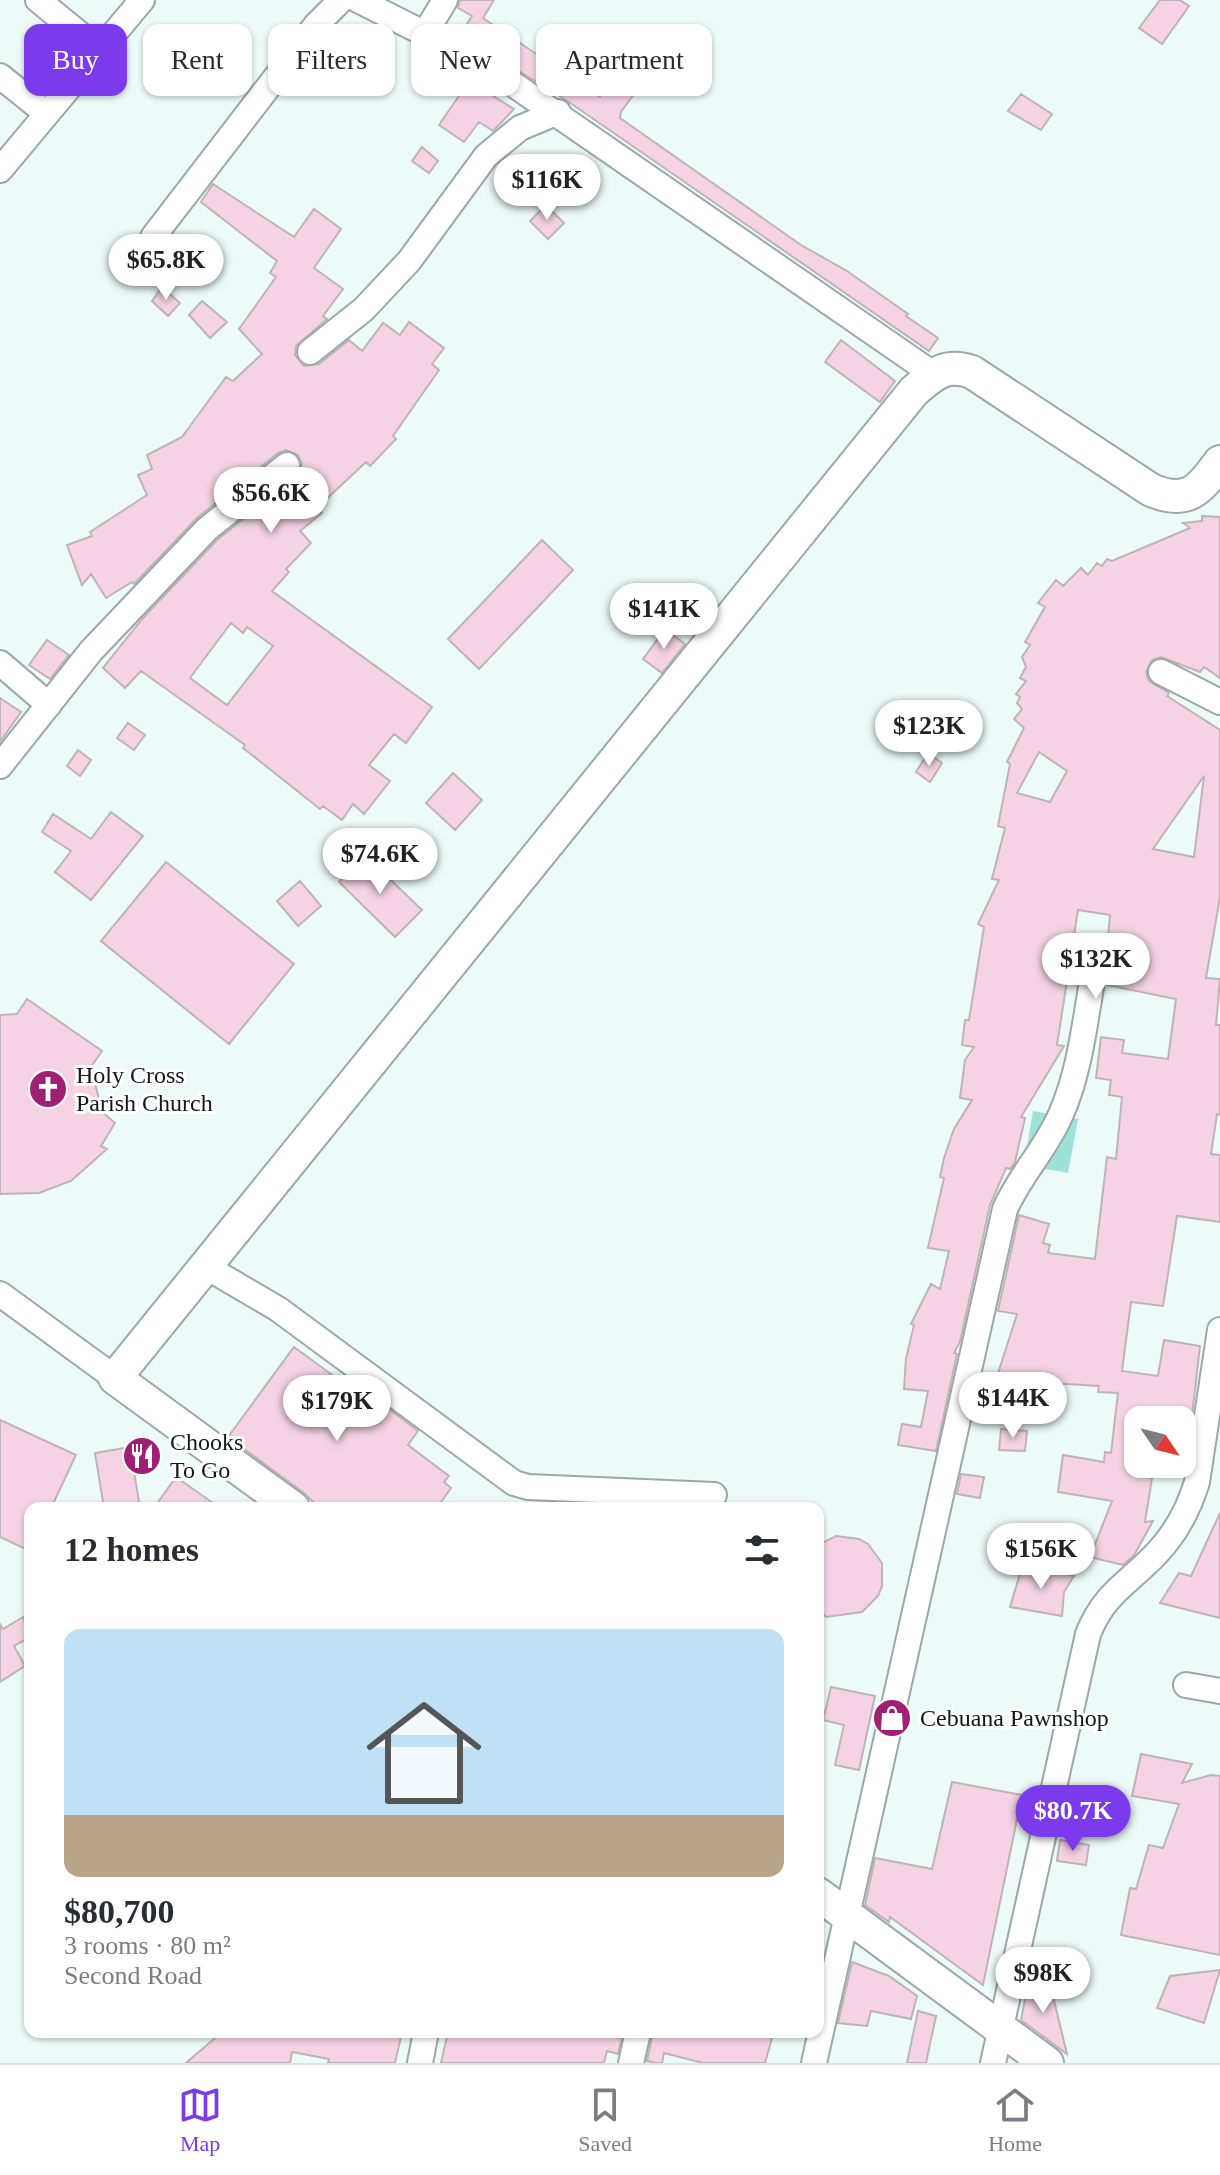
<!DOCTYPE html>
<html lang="en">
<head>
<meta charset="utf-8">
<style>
  body { margin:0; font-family:"Times New Roman",serif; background:#f2f2f3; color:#2b2b33; height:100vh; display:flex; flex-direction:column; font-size:30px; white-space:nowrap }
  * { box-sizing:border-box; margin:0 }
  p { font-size:26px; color:#7c7c81 }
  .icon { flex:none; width:44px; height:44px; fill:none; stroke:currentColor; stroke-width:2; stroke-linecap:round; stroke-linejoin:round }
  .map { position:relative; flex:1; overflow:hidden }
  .details { position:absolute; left:24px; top:1502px; width:800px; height:536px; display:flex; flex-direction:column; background:#fff; border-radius:16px; box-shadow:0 2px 6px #0004 }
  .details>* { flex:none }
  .hud { position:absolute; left:24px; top:24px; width:800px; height:72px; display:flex; gap:16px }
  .needle { width:52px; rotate:125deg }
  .buttons { position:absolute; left:1124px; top:1406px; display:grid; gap:16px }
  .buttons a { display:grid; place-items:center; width:72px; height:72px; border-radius:16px; background:#fff; box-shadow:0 2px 6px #0004; font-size:40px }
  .price { position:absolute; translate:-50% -68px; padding:0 18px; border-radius:28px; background:#fff; color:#222; font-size:26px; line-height:52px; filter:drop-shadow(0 2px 4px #0008) }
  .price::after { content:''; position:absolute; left:50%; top:48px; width:24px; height:18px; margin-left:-12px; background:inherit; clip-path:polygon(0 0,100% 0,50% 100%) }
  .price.current { background:#7c3aed; color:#fff }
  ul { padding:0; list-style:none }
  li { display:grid; align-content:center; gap:16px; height:424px; padding:0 40px }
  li+li { border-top:2px solid #e1e1e2 }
  li span { display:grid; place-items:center; height:248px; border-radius:16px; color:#555 }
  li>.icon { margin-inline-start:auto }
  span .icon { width:144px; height:144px; fill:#fffc; stroke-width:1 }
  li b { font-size:34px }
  h2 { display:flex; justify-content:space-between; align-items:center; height:96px; padding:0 40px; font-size:34px }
  .pill { padding:0 28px; border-radius:16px; background:#fff; box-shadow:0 2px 6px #0004; font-size:28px; line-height:72px }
  .pill.current { background:#7c3aed; color:#fff }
  .menu { display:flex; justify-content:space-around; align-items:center; height:112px; border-top:2px solid #e1e1e2; background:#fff; font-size:22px; color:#7c7c81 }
  .menu a { display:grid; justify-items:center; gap:4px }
  .menu .current { color:#7c3aed }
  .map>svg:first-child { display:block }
</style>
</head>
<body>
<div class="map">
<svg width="1220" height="2063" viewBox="0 0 1220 2063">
  <rect width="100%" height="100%" fill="#ecfaf8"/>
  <path fill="#9ee1d9" d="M1033,1111L1078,1119L1068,1173L1024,1165Z"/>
  <path fill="#f5d3e5" stroke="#beb3b8" stroke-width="2" fill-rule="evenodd" d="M460,0H494L483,18L600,97L629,57L650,72L621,112L620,118L801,245L847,271L908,314L906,316L938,338L929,351L566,100L460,35L472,16L458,8Z
    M1160,0H1180L1189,6L1162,44L1139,28Z
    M469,81L514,109L493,131L479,122L464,142L439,125Z
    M1021,94L1052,114L1041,130L1008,111Z
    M422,147L438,161L429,173L412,161Z
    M213,184L294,237L314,209L341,229L314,268L343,289L323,316L327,319L296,346L295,355L304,366L319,364L349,340L362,351L383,323L400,335L409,322L444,348L432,364L439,370L393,436L396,439L370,466L366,462L317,508L322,513L300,531L311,543L286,569L289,572L272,591L432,707L406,743L394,734L369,765L390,781L364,814L353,804L342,820L323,806L320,809L257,759L243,748L245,745L141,671L125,688L103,668L143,618L217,540L297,476L302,464L298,455L286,450L278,453L198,517L134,584L132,582L106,598L91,574L82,585L67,545L92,536L90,532L147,495L138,475L152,469L147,455L182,437L226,377L233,381L262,354L239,329L276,277L270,273L277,261L201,202ZM231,623L243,633L247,627L273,646L227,705L190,678Z
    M546,205L564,223L548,239L530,221Z
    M162,287L180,303L168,316L152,301Z
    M202,301L227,322L210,338L189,315Z
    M841,340L895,381L880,402L825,362Z
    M1202,516L1220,517V678L1204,667L1200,672L1161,657L1152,660L1146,672L1149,681L1169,693L1167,696L1220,730V897L1206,978L1220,979L1216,1025H1220V1115L1217,1114L1211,1154L1220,1155V1222L1177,1216L1163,1306L1131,1302L1122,1371L1158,1376L1164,1340L1200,1346L1191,1424L1182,1420H1138V1476L1152,1478L1145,1522L1153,1521L1134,1555L1123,1565L1090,1557L1112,1501L1058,1492L1063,1455L1104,1462L1105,1452L1111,1453L1118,1393L1098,1392L1099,1386L1033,1382L1030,1394L994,1386L1017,1314L998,1311L1019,1215L1049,1224L1043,1243L1050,1245L1048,1253L1095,1259L1107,1157L1116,1159L1122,1097L1109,1095L1111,1080L1096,1078L1101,1037L1124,1040L1122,1053L1168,1059L1176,999L1107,985L1111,962L1107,949L1110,915L1078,910L1057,1045L1064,1046L1021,1117L1025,1118L1015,1162L1010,1169L1006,1168L990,1205L960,1342L954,1353L957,1354L936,1451L898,1445L902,1424L921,1427L928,1391L904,1389L906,1359L914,1325L911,1324L931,1284L940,1289L949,1251L928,1248L944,1178L940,1177L944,1158L954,1129L972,1100L960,1098L965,1060L974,1047L962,1045L965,1020H969L984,927L978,924L999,880L992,879L1005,828L998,826L1010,764L1007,762L1024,728L1014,719L1022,709L1017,703L1020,697L1016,694L1026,681L1020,678L1026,667L1022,657L1030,645L1025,642L1045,607L1038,603L1056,580L1063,586L1081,568L1088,575L1097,563L1102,566L1107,559L1112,561L1190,528L1183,523L1202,521ZM1039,752L1067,771L1050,802L1017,793ZM1204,776L1194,857L1153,849Z
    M542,540L573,570L479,669L448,639Z
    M665,629L685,644L662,673L643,659Z
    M47,640L69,655L50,679L29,665Z
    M0,698L21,712L0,742Z
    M128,723L145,735L134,750L117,738Z
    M78,750L91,760L80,776L67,766Z
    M928,753L942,763L930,782L916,772Z
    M453,773L482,800L455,830L426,803Z
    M111,812L143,836L91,900L55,872L71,851L42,832L53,814L91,839Z
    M365,855L422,910L395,937L339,882Z
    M166,862L294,964L229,1044L101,941Z
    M300,881L321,906L298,926L277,901Z
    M27,999L102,1051L91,1067L102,1112L115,1123L101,1146L107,1149L71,1181L39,1193L0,1194V1015L17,1014Z
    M294,1347L384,1413L388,1408L418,1431L408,1445L449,1476L444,1482L451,1488L437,1508H319L304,1493L228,1437Z
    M0,1420L76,1455L51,1508H30V1551L0,1537Z
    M1001,1429L1027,1431L1025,1451L999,1450Z
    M130,1447L140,1508H104L95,1453Z
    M961,1474L984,1477L980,1498L957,1494Z
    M176,1477L220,1508H154Z
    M1220,1513V1618L1160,1603L1179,1573L1191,1576Z
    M836,1536L859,1539L868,1544L882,1563V1586L878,1596L862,1612L826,1617L818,1608V1545Z
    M1023,1564L1074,1576L1064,1592L1062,1616L1010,1607Z
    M23,1617L30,1637L14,1646L25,1666L0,1682V1624L3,1629Z
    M831,1687L875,1696L859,1770L835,1765L844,1725L823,1720Z
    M1141,1754L1192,1764L1182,1783L1211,1775L1220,1776V1955L1121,1935L1130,1888L1136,1889L1149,1845L1163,1848L1179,1804L1132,1796Z
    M952,1782L1022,1795L983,1985L890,1917L889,1922L865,1905L875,1858L932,1869Z
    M1060,1840L1089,1845L1086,1865L1057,1861Z
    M852,1962L889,1976L917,1996L911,2019L871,2011L867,2026L838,2023Z
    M1220,1970L1204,2023L1157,2008L1170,1976Z
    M1028,1984L1051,1988L1067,2054L1021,2020Z
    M918,2011L936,2016L926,2063H907Z
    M222,2032H402L395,2063H328L329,2059L292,2052L290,2063H186Z
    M448,2032H623L618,2054L607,2051L604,2063H441Z
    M653,2032H756L772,2038L765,2063H703L664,2053L662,2063H656L647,2061Z"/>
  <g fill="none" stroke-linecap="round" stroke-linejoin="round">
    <defs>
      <path id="street" d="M38,0L98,49
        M358,0L481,62L933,374
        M424,35L445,0
        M0,76L46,113
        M0,170L142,0
        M153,237L316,25L341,0
        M310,352L364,309L409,261L486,156L520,128L558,112
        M0,663L49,705
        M1161,672L1220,702
        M0,766L91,651L207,529L287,465
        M208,1268L278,1309L514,1483L528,1487L714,1495
        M0,1294L115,1378
        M1186,1685L1220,1691
        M420,2063L426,2032
        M631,2063L638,2032
        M814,2063L1005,1209C1020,1175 1046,1149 1061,1114C1082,1067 1086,1010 1096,959
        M993,2063L1088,1634C1105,1592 1128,1584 1157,1553C1176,1533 1189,1508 1197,1482L1220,1330"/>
      <path id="secondary" d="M293,1508L115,1378L914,391C934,374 945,363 972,372L1151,490C1187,505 1199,491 1220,462
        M818,1894L1047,2063"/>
    </defs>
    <use href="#street" stroke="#9aa8a6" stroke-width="28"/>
    <use href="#secondary" stroke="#9aa8a6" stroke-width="36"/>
    <use href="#street" stroke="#fff" stroke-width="24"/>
    <use href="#secondary" stroke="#fff" stroke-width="32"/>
  </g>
  <defs>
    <symbol id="church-disc" viewBox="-11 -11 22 22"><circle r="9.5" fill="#9e1f73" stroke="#fff"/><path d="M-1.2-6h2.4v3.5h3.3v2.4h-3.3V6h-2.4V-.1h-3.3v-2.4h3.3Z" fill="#fff"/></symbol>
    <symbol id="restaurant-disc" viewBox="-11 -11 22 22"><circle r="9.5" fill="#9e1f73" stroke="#fff"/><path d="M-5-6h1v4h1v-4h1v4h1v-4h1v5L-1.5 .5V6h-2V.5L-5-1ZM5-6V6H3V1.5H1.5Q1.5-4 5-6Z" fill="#fff"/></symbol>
    <symbol id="shop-disc" viewBox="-11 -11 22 22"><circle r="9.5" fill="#9e1f73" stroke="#fff"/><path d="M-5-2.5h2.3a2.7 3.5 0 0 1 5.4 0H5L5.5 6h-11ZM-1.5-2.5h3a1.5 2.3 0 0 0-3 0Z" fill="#fff"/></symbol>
  </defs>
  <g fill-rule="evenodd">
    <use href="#church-disc" x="26" y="1067" width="44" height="44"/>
    <use href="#restaurant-disc" x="120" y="1434" width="44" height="44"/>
    <use href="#shop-disc" x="870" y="1696" width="44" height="44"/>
  </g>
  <g text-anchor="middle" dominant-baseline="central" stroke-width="6" stroke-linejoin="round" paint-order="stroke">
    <g font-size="24" fill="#131817" stroke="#fff" text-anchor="start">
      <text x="76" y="1075">Holy Cross<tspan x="76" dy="28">Parish Church</tspan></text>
      <text x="170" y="1442">Chooks<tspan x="170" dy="28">To Go</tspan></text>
      <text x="920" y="1718">Cebuana Pawnshop</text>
    </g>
  </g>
</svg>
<div class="buttons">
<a><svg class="needle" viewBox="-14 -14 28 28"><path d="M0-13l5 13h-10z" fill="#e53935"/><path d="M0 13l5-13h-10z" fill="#7c7c81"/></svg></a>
</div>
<b class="price" style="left:547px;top:222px">$116K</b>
<b class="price" style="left:166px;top:302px">$65.8K</b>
<b class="price" style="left:271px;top:535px">$56.6K</b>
<b class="price" style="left:664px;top:651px">$141K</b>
<b class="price" style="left:929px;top:768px">$123K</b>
<b class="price" style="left:380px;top:896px">$74.6K</b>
<b class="price" style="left:1096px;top:1001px">$132K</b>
<b class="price" style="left:1013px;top:1440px">$144K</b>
<b class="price" style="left:337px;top:1443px">$179K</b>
<b class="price" style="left:1041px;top:1591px">$156K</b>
<b class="price current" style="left:1073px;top:1853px">$80.7K</b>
<b class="price" style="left:1043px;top:2015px">$98K</b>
<div class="hud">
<a class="pill current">Buy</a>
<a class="pill">Rent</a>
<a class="pill">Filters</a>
<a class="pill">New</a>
<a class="pill">Apartment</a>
</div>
<section class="details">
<h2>12 homes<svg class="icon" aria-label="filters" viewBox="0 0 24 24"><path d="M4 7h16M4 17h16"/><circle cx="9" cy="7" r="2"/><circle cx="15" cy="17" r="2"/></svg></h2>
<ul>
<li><span style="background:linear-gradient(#bfe0f5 75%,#b9a48a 0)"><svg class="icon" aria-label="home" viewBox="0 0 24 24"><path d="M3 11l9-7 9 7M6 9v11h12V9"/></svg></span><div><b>$80,700</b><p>3 rooms · 80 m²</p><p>Second Road</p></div></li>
</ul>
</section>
</div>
<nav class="menu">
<a class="current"><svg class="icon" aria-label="map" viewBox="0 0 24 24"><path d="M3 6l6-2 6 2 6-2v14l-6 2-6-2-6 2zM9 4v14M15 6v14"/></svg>Map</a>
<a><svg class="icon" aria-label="saved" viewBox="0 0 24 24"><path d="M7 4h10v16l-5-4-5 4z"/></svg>Saved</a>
<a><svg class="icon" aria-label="home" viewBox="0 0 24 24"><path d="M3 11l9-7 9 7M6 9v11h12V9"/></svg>Home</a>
</nav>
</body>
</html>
